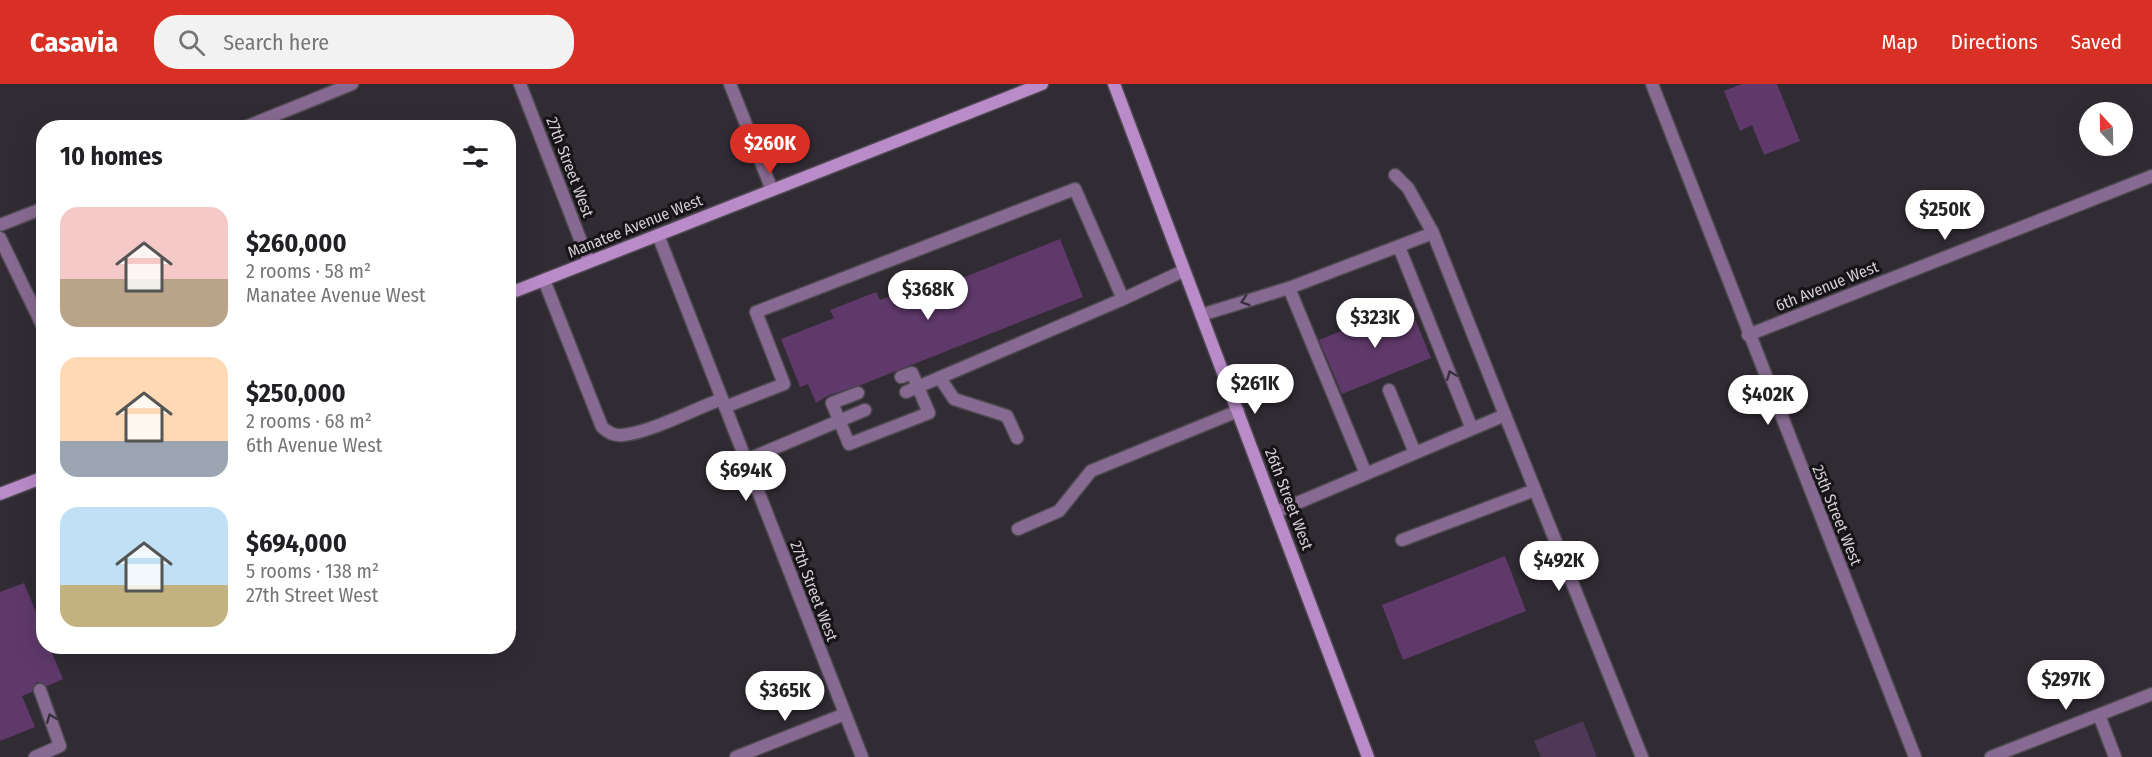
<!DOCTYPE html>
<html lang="en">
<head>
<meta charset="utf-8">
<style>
  body { margin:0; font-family:"Fira Sans Condensed",sans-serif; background:#f2f2f2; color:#202124; height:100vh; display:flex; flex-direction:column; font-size:22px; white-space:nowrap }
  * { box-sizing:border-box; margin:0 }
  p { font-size:20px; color:#757577 }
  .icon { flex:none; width:33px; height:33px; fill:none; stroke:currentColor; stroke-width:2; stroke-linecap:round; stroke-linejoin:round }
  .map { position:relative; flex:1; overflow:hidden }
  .drawer { position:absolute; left:36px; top:36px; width:480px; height:534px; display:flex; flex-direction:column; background:#fff; border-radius:24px; box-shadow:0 6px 24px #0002 }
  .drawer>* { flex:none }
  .needle { width:39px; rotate:338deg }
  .tools { position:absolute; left:2079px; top:18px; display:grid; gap:12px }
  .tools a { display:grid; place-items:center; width:54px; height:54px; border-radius:50%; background:#fff; box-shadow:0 6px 24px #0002; font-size:30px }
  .price { position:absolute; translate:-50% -51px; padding:0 14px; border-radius:21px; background:#fff; color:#222; font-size:20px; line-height:39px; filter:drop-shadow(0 2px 3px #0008) }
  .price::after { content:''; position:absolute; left:50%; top:36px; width:18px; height:14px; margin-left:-9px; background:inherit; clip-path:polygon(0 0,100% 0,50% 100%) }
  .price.current { background:#d93025; color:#fff }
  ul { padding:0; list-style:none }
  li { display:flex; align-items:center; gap:18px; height:150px; padding:0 24px }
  li span { display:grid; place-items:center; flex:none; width:168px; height:120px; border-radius:18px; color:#555 }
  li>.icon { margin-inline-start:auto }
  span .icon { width:72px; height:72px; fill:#fffc; stroke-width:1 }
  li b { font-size:26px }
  h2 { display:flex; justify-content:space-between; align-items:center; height:72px; padding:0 24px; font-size:26px }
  header { display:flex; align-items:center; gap:36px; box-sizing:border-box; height:84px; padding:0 30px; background:#d93025; color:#fff }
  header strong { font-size:28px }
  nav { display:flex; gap:33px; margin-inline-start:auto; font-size:21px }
  .search { width:420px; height:54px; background:#f2f2f2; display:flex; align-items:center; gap:15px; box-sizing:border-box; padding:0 21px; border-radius:24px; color:#757577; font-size:22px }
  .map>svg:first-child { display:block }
</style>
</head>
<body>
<header>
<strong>Casavia</strong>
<div class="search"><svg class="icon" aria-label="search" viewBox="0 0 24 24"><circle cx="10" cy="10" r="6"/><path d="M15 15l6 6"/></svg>Search here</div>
<nav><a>Map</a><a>Directions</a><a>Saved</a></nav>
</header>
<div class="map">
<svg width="2152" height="673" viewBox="0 0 2152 673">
  <rect width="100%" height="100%" fill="#312b33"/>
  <path fill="#4f3757" d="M1583,637L1597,673H1541L1534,657Z"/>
  <path fill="#5f396a" d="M1742,0H1777L1800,57L1764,71L1752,41L1740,47L1724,7Z
    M1060,155L1083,213L861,301L829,311L816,319L808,300L800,303L781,255L834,234L830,226L876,208L880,216L904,207L907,216Z
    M1409,220L1431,274L1342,310L1319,256Z
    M1505,472L1526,527L1403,576L1382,521Z
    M24,499L44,548V562H49L63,595L47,602L37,598L32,608L22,612L35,643L0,657V508Z"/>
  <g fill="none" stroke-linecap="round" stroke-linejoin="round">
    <defs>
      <path id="lane" d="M730,0L772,106
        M243,44L352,0
        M0,141L44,124
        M1399,163L1472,345
        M544,196L602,343C609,349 614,352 623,351C652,348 694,325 722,315
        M1289,204L1366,390
        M1201,231L1289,204L1433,149
        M940,294L954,315L1007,332L1017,354
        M1389,306L1415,369
        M906,308L1123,215
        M858,309L832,319L849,360L929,329L912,289L901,293
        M725,323L784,300L756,228L1075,105L1123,215L1183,187
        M746,376L865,326
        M1276,428L1505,331L1433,149L1408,104L1395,91
        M1018,445L1059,427L1091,387L1238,327
        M1402,456L1535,406
        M35,673L60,662L40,606"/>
      <path id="street" d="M520,0L589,178
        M1652,0L1915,673
        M658,151L862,673
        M0,154L44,245
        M1748,251L2152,92
        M1505,331L1642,673
        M2099,631L2115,673
        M736,673L845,630
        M1991,673L2152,610"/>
      <path id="secondary" d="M1114,0L1368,673
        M508,210L1042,0
        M0,410L44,393"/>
    </defs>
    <use href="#lane" stroke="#4e4950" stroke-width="15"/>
    <use href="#street" stroke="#4e4950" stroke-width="15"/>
    <use href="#secondary" stroke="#4e4950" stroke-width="15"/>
    <use href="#lane" stroke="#876a91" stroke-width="12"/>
    <use href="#street" stroke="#876a91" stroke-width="12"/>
    <use href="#secondary" stroke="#ba8bc9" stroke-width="12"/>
  </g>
  <defs><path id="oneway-chevron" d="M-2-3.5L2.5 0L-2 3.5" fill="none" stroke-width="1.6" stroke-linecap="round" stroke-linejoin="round" transform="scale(1.5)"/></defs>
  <g stroke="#392e3c">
    <use href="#oneway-chevron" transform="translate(1245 217) rotate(163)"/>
    <use href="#oneway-chevron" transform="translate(1451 291) rotate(-112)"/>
    <use href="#oneway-chevron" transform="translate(51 634) rotate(-111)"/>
  </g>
  <g text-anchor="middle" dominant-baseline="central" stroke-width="6" stroke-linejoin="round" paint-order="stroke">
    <g font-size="16" fill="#d4cfd5" stroke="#171418">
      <text transform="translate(570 83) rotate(69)">27th Street West</text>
      <text transform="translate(635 142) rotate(-22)">Manatee Avenue West</text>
      <text transform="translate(1827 202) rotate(-22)">6th Avenue West</text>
      <text transform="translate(1289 415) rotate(69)">26th Street West</text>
      <text transform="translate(1837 431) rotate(68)">25th Street West</text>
      <text transform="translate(814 507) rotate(69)">27th Street West</text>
    </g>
  </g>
</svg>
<div class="tools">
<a><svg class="needle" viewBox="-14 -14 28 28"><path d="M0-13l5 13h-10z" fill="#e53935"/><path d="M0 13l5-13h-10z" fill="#757577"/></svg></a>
</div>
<b class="price current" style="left:770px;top:91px">$260K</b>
<b class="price" style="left:1945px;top:157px">$250K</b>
<b class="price" style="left:928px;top:237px">$368K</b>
<b class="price" style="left:1375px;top:265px">$323K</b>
<b class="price" style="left:1255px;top:331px">$261K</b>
<b class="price" style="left:1768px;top:342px">$402K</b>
<b class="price" style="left:746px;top:418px">$694K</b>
<b class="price" style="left:1559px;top:508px">$492K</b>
<b class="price" style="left:2066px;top:627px">$297K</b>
<b class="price" style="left:785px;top:638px">$365K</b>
<section class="drawer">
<h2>10 homes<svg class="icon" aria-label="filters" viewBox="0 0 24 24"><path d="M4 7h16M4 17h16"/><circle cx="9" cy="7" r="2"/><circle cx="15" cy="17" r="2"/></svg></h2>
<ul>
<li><span style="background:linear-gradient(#f6c9c9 60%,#b9a48a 0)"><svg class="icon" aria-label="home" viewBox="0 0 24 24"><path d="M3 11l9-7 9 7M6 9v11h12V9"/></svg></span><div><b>$260,000</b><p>2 rooms · 58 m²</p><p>Manatee Avenue West</p></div></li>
<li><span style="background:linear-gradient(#ffd9b3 70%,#9aa5b1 0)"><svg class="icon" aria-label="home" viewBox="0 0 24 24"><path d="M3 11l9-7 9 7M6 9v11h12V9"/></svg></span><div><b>$250,000</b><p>2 rooms · 68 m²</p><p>6th Avenue West</p></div></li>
<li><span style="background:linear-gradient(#bfe0f5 65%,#c2b280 0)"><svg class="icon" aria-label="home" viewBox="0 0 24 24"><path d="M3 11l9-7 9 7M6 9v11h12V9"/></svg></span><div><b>$694,000</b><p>5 rooms · 138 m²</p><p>27th Street West</p></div></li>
</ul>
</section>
</div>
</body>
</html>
